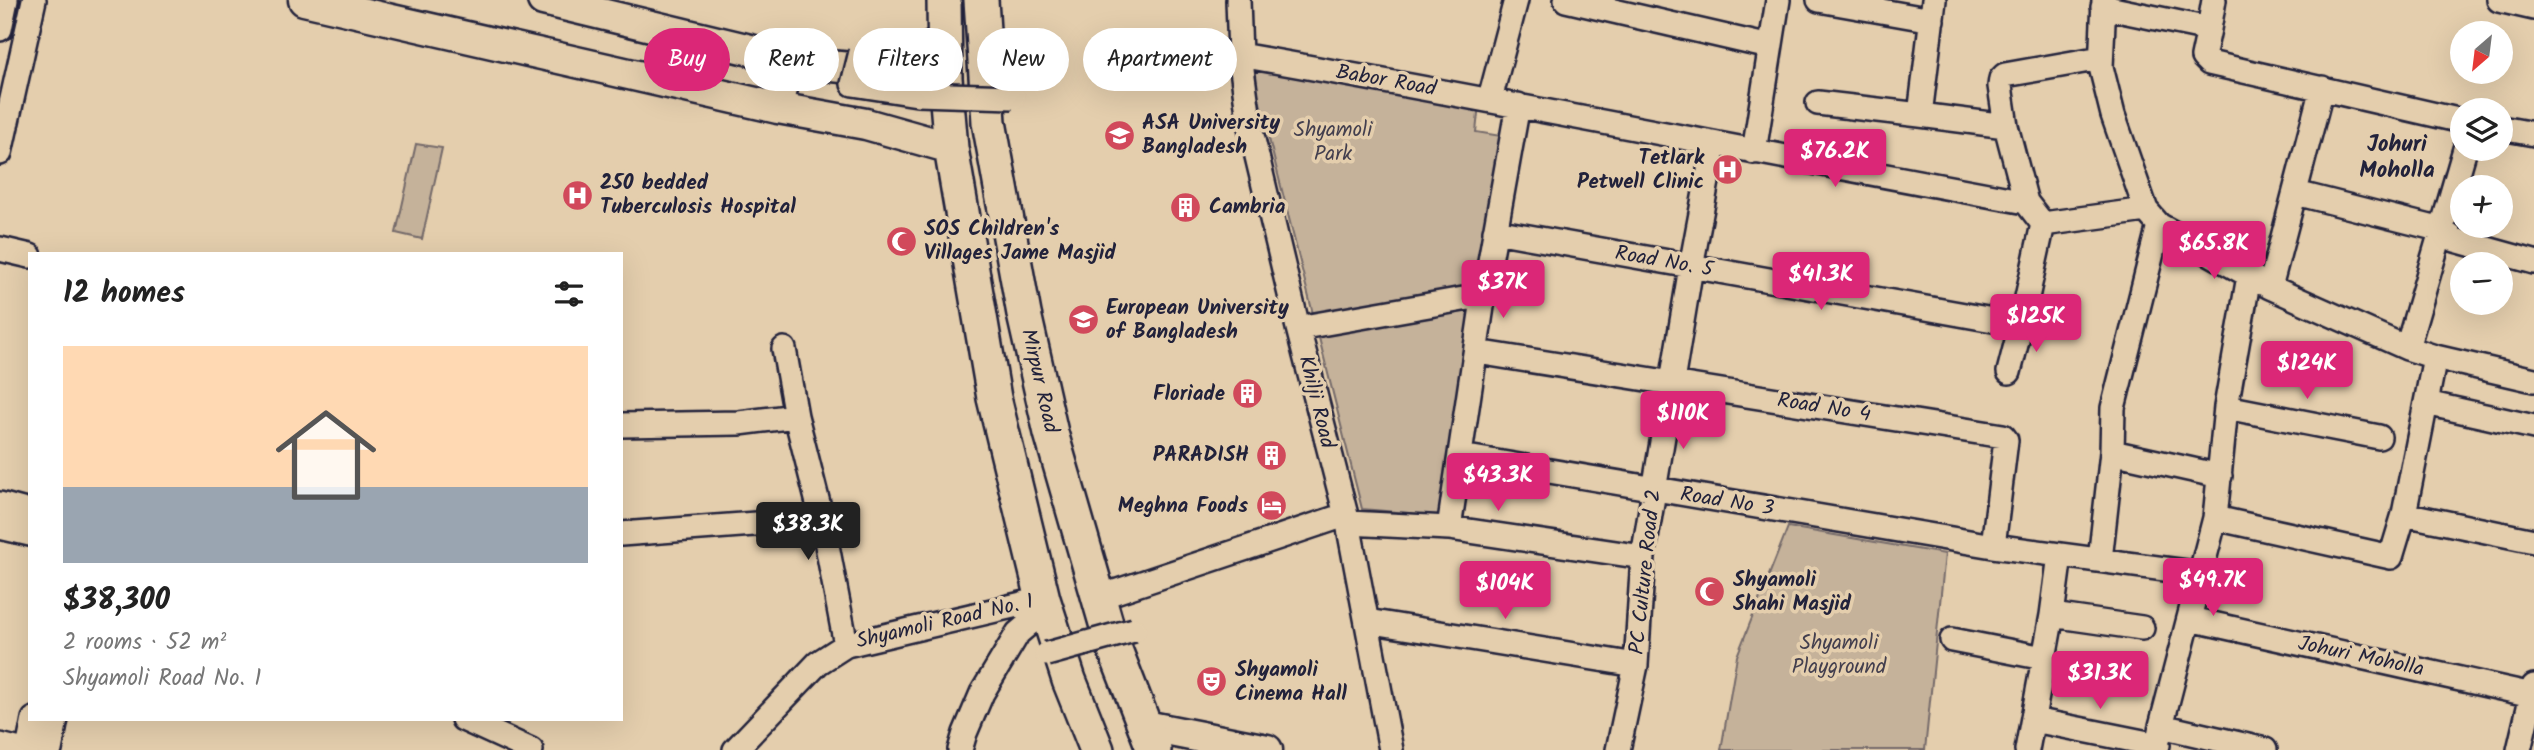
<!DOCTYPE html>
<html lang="en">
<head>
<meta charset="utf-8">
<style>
  body { margin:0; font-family:Kalam,sans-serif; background:#f6f6f6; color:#222; height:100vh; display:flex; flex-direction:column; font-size:26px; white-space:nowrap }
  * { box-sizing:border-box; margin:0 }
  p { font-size:23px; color:#767676 }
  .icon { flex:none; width:38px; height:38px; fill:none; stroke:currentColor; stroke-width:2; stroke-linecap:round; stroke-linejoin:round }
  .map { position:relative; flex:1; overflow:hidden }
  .drawer { position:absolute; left:28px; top:252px; width:595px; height:469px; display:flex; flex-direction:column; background:#fff; border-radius:0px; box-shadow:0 7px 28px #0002 }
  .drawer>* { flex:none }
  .guide { position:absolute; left:644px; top:28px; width:665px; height:63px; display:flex; gap:14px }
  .needle { width:46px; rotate:208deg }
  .fabs { position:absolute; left:2450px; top:21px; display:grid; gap:14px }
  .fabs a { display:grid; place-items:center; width:63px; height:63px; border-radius:50%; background:#fff; box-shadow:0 7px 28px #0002; font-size:35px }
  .price { position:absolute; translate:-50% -60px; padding:0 16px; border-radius:7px; background:#db2777; color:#fff; font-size:23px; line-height:46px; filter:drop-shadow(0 2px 4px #0008) }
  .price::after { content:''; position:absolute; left:50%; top:42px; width:21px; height:16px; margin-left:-10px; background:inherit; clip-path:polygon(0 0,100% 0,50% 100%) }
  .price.selected { background:#222; color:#fff }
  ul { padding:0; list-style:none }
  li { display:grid; align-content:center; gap:14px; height:371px; padding:0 35px }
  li+li { border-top:2px solid #e0e0e0 }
  li span { display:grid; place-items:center; height:217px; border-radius:0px; color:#555 }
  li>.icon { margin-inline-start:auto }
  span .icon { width:126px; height:126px; fill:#fffc; stroke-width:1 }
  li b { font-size:30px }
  h2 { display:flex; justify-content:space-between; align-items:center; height:84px; padding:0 35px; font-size:30px }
  .chip { padding:0 24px; border-radius:32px; background:#fff; box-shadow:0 7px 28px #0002; font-size:24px; line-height:63px }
  .chip.selected { background:#db2777; color:#fff }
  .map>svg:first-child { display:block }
</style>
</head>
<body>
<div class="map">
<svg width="2534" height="750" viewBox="0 0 2534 750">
  <rect width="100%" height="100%" fill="#e4cead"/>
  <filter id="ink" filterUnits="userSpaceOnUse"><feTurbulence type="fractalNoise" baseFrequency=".0143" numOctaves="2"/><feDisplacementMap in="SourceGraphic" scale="14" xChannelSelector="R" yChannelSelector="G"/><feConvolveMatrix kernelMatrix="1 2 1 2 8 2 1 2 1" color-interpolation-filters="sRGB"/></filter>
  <g filter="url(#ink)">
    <path fill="#c5b29a" stroke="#746a6a" stroke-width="2" d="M1251,67L1479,104L1476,132L1501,136L1443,516L1362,509Z
      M416,144L442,148L422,239L396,233Z
      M1788,527L1945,554L1925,750H1721L1737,656Z"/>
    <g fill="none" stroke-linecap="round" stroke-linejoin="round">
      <defs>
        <path id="minor" d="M1238,0L1240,55L1250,127L1298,328L1348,523L1391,750
          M1566,0L1770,47
          M1819,0L1932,20
          M1934,0L1920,115L2006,126L2026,202
          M2104,0L2101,67L2113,115L2146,210L2159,225L2270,287L2407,348L2435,357L2534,380
          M2499,0L2534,8
          M2103,7L2209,29L2203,57L2209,63L2462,121
          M0,29L6,0
          M2209,29L2214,0
          M1240,55C1502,101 1764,154 2026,202L2043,224L2146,210
          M1490,99L1516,0
          M1818,103L1920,115
          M2006,126L2000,86L2001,79L2005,75L2101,58
          M2501,128L2534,134
          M1754,152L1778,0
          M0,153L34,0
          M2296,193L2442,230L2455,240L2534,262
          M1495,231L2021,325L2043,224
          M0,249L30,256
          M2270,287L2322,88
          M1298,328L1469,298L1483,300
          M2407,348L2465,149
          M2009,372L2021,325
          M2426,403L2534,427
          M2226,407L2379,437
          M621,425L739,423L796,416
          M2112,452L2220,476
          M1461,456L1993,546L2006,440L2003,436L1477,352
          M0,504L30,512
          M2404,514L2534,541
          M2215,518L2391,557L2404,514L2435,357
          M1348,523L1449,528L1643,557
          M0,527L30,534
          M1449,528L1483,300L1518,105
          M621,534L822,519
          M1993,546L2202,574
          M2100,560L2112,452L2113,408L2159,225
          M1097,598L1345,515
          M2052,615L2142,628
          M2190,619L2532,695
          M1367,621L1636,665
          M1952,640L2044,658
          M846,645L1043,599
          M463,719L531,750
          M2034,720L2158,745
          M2161,726L2265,750
          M0,745L20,750
          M28,750L34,719
          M50,750L56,719
          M735,750L818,663L846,645L822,519L796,416L784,349
          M960,750L965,733L982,693L1018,633L1031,622L1049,615
          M1618,750L1636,665L1643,557L1691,267L1714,144
          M2027,750L2052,615L2060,555
          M2156,750L2161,726L2215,518L2226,407L2249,276
          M2519,750L2534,686"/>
        <path id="major" d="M304,0L778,108L866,124L951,148
          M543,0L788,59C855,71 881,75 943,41
          M778,108L788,59
          M1145,726L1267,750"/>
        <path id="highway" d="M944,0L945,78L951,148L994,398L1043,599L1069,680L1097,750
          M981,0L989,122L1024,314L1051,433L1110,637L1154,750"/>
      </defs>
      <use href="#minor" stroke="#22223b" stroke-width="28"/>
      <use href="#major" stroke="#22223b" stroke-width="35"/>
      <use href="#highway" stroke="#22223b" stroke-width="38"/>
      <use href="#minor" stroke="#e4cead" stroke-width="23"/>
      <use href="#major" stroke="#e4cead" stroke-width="30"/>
      <use href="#highway" stroke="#e4cead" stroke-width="33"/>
      <defs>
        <path id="minor-bridge" d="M861,52L853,84L917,94L1013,97
          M1047,654L1134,630"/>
      </defs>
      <use href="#minor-bridge" stroke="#22223b" stroke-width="28" stroke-linecap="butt"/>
      <use href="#minor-bridge" stroke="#e4cead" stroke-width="23"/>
    </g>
  </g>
  <defs>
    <symbol id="university-disc" viewBox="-11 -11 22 22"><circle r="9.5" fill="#d1495b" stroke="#e4cead"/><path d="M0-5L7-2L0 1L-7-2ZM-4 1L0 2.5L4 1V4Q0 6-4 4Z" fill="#fff"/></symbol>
    <symbol id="hospital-disc" viewBox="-11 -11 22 22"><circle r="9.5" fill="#d1495b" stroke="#e4cead"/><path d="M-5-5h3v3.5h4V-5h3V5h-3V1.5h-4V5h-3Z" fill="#fff"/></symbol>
    <symbol id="building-disc" viewBox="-11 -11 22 22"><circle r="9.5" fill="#d1495b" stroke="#e4cead"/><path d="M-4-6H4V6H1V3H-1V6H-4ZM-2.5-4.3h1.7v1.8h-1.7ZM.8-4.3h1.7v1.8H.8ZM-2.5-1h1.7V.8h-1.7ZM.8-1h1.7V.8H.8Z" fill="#fff"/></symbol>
    <symbol id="mosque-disc" viewBox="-11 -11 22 22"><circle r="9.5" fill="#d1495b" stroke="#e4cead"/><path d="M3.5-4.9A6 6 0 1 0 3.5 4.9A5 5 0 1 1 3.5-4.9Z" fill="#fff"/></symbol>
    <symbol id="hotel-disc" viewBox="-11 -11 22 22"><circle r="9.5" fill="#d1495b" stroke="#e4cead"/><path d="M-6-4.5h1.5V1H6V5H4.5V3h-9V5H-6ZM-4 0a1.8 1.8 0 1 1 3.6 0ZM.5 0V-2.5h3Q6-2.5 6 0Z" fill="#fff"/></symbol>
    <symbol id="theatre-disc" viewBox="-11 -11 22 22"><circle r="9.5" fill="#d1495b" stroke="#e4cead"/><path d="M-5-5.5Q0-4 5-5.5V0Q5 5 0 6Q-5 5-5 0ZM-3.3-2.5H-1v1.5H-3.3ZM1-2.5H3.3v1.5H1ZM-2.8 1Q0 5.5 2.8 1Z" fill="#fff"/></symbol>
  </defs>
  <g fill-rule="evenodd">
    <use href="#university-disc" x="1102" y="118" width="35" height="35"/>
    <use href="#hospital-disc" x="1710" y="152" width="35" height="35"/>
    <use href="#hospital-disc" x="560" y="178" width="35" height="35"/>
    <use href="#building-disc" x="1168" y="190" width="35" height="35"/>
    <use href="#mosque-disc" x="884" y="224" width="35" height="35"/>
    <use href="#university-disc" x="1066" y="302" width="35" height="35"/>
    <use href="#building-disc" x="1230" y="376" width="35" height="35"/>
    <use href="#building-disc" x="1254" y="438" width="35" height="35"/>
    <use href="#hotel-disc" x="1254" y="488" width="35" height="35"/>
    <use href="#mosque-disc" x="1692" y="574" width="35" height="35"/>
    <use href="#theatre-disc" x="1194" y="664" width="35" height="35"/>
  </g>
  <g text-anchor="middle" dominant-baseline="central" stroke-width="7" stroke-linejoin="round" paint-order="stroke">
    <g font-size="21" fill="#22223b" stroke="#e4cead">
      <text transform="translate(1386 81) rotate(10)">Babor Road</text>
      <text transform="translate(1664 262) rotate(10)">Road No. 5</text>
      <text transform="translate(1039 381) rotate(77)">Mirpur Road</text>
      <text transform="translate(1316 402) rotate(76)">Khilji Road</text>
      <text transform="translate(1824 408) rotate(9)">Road No 4</text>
      <text transform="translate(1727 502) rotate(9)">Road No 3</text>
      <text transform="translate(1646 572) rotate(-84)">PC Culture Road 2</text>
      <text transform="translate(945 622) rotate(-13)">Shyamoli Road No. 1</text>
      <text transform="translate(2361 657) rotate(12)">Johuri Moholla</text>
    </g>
    <g font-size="21" font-weight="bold" fill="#22223b" stroke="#e4cead" text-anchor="start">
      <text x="1142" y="123">ASA University<tspan x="1142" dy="24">Bangladesh</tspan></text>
      <text x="1704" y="158" text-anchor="end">Tetlark<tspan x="1704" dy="24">Petwell Clinic</tspan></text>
      <text x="600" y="183">250 bedded<tspan x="600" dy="24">Tuberculosis Hospital</tspan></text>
      <text x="1209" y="207">Cambria</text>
      <text x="924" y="229">SOS Children's<tspan x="924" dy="24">Villages Jame Masjid</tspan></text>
      <text x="1106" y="308">European University<tspan x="1106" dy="24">of Bangladesh</tspan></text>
      <text x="1225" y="394" text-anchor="end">Floriade</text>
      <text x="1249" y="455" text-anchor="end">PARADISH</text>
      <text x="1248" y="506" text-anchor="end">Meghna Foods</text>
      <text x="1733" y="580">Shyamoli<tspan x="1733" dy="24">Shahi Masjid</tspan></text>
      <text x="1235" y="670">Shyamoli<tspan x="1235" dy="24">Cinema Hall</tspan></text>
    </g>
    <g font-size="21" fill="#433f4e" stroke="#e4cead">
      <text x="1333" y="130">Shyamoli<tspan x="1333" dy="24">Park</tspan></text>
      <text x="1839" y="643">Shyamoli<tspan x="1839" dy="24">Playground</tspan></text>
    </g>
    <g font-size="23" font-weight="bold" fill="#22223b" stroke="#e4cead">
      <text x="2397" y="145">Johuri<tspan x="2397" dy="26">Moholla</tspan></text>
    </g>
  </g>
</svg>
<div class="fabs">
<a><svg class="needle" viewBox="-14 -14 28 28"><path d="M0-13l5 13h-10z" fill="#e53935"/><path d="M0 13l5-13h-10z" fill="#767676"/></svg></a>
<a><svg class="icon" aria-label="layers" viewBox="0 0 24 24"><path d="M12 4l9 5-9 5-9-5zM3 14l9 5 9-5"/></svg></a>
<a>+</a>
<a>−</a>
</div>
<b class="price" style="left:1835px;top:189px">$76.2K</b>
<b class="price" style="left:2214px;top:281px">$65.8K</b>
<b class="price" style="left:1821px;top:312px">$41.3K</b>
<b class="price" style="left:1503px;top:320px">$37K</b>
<b class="price" style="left:2036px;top:354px">$125K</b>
<b class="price" style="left:2307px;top:401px">$124K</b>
<b class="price" style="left:1683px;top:451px">$110K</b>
<b class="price" style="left:1498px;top:513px">$43.3K</b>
<b class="price selected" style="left:808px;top:562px">$38.3K</b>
<b class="price" style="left:2213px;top:618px">$49.7K</b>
<b class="price" style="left:1505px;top:621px">$104K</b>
<b class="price" style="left:2100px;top:711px">$31.3K</b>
<div class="guide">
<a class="chip selected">Buy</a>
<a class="chip">Rent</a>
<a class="chip">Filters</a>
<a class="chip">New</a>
<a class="chip">Apartment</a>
</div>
<section class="drawer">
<h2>12 homes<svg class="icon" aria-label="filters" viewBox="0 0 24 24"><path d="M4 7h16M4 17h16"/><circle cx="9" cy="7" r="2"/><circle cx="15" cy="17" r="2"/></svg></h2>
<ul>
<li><span style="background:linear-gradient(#ffd9b3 65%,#9aa5b1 0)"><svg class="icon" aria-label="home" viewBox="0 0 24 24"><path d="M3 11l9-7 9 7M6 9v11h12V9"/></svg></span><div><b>$38,300</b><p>2 rooms · 52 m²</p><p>Shyamoli Road No. 1</p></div></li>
</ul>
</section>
</div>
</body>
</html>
